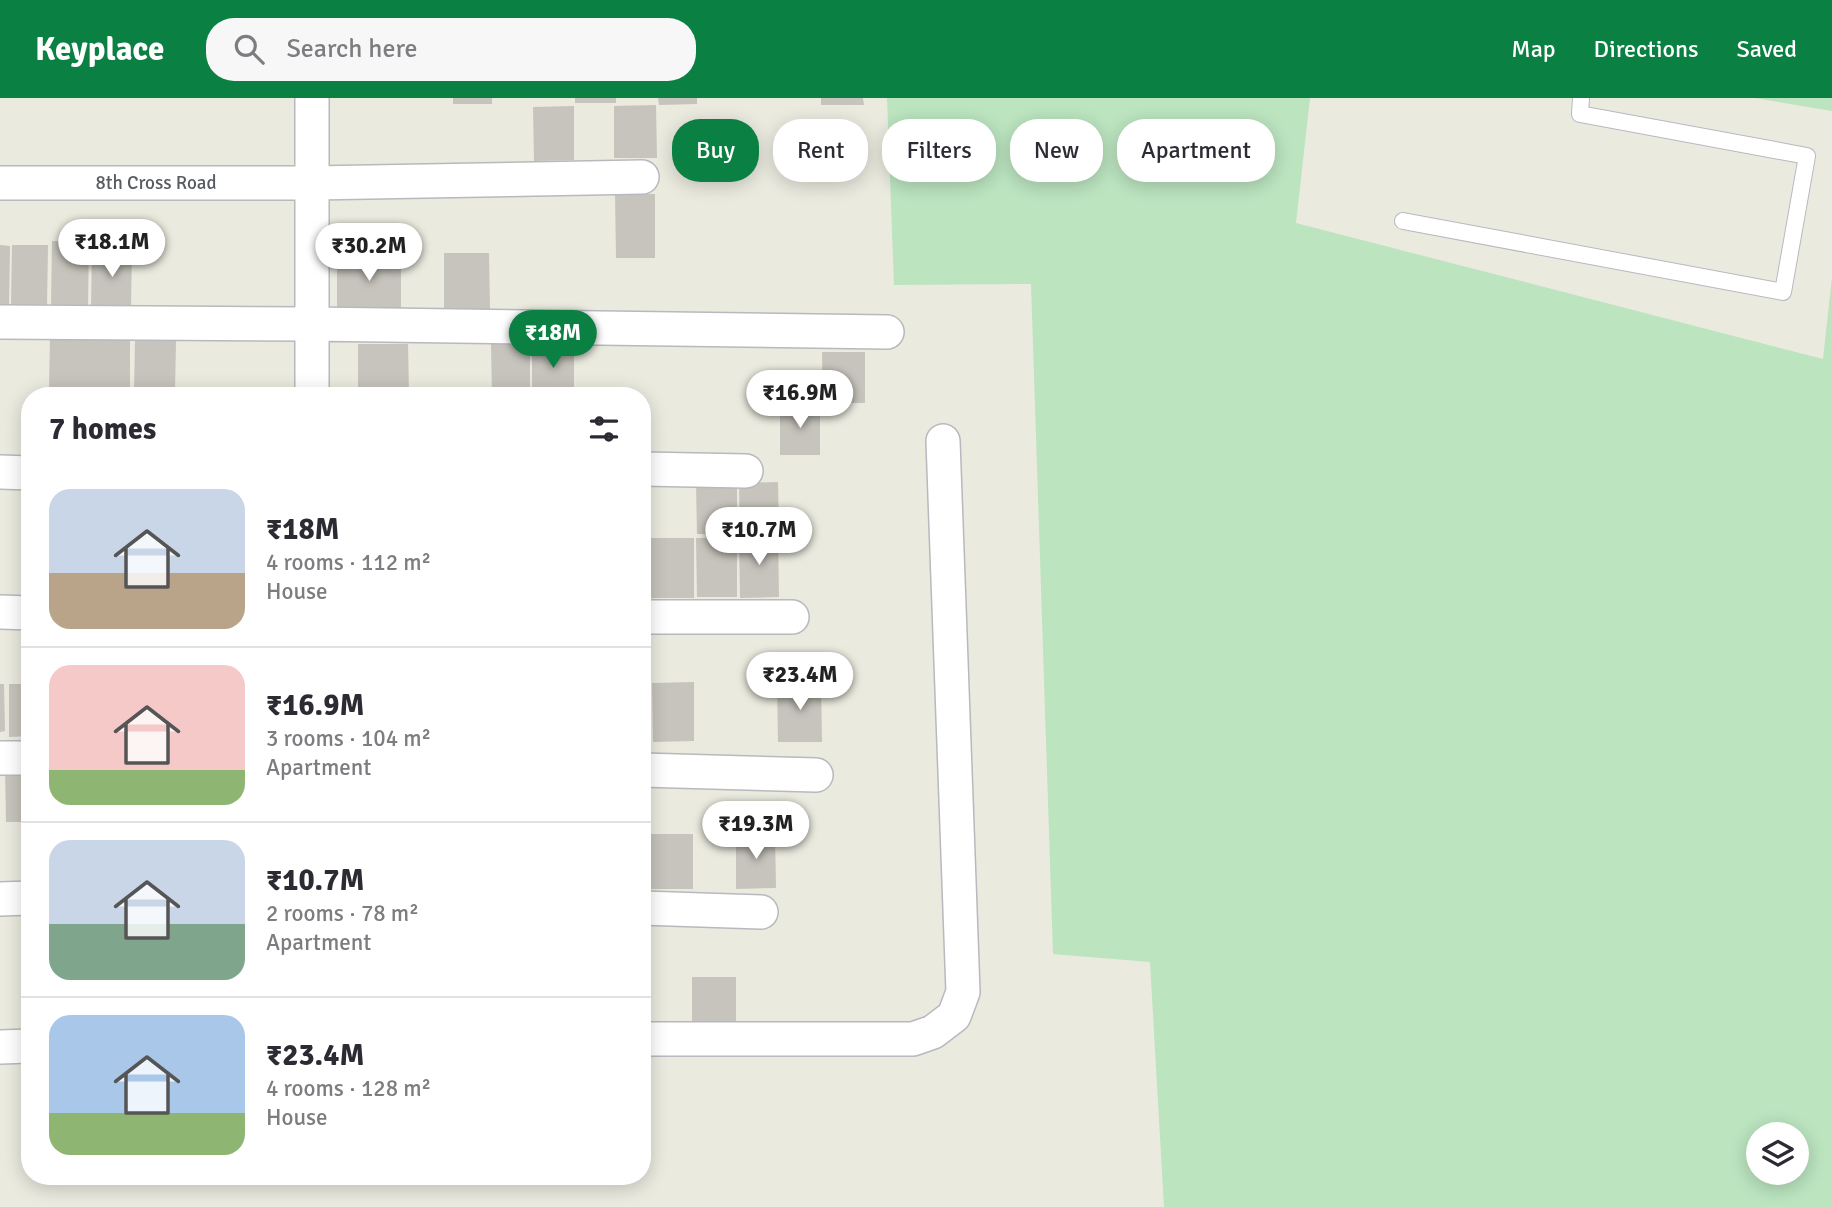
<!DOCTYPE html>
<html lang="en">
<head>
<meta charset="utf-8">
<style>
  body { margin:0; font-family:Signika,sans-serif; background:#f7f7f7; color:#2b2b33; height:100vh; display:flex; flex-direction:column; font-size:26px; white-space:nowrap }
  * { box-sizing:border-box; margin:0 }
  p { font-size:23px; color:#7c7c81 }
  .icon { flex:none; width:38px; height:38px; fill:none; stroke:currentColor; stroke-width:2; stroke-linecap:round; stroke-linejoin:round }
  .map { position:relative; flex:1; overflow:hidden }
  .side { position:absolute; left:21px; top:289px; width:630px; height:798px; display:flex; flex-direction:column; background:#fff; border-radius:28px; box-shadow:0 4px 18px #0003 }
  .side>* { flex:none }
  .top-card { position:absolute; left:672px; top:21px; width:665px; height:63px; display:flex; gap:14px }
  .tools { position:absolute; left:1746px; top:1024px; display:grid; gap:14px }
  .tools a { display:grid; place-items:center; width:63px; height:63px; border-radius:50%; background:#fff; box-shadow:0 4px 18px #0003; font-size:35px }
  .price { position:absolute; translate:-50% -60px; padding:0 16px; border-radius:24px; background:#fff; color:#222; font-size:23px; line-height:46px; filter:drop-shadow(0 2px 4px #0008) }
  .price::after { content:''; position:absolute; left:50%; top:42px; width:21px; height:16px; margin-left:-10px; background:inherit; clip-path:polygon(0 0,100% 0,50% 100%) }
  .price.current { background:#0b8043; color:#fff }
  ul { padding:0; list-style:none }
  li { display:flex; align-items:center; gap:21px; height:175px; padding:0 28px }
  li+li { border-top:2px solid #e1e1e2 }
  li span { display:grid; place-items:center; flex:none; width:196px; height:140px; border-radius:21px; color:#555 }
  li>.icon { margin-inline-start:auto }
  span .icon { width:84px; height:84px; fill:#fffc; stroke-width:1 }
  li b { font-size:30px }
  h2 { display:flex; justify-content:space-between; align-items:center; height:84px; padding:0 28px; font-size:30px }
  .tag { padding:0 24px; border-radius:28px; background:#fff; box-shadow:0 4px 18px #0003; font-size:24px; line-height:63px }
  .tag.current { background:#0b8043; color:#fff }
  header { display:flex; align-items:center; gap:42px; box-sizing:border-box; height:98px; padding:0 35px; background:#0b8043; color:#fff }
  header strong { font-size:33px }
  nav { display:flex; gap:38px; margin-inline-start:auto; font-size:24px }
  .search { width:490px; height:63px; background:#f7f7f7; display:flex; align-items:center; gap:18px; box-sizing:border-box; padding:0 24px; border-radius:28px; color:#7c7c81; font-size:26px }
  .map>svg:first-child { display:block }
</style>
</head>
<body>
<header>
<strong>Keyplace</strong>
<div class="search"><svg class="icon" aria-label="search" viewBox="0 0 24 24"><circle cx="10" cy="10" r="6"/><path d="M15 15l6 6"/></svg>Search here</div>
<nav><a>Map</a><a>Directions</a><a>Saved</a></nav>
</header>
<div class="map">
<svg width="1832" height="1109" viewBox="0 0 1832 1109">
  <rect width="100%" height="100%" fill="#ebeadf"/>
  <path fill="#bbe4bf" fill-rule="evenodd" d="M887,0H1310L1296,125L1823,261L1832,179V1109H1164L1150,864L1053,856L1031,186L894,187ZM1759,1036H1797V1074H1759Z
    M1755,0H1832V13Z"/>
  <path fill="#c6c4bc" d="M453,0H492V6H453Z
    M575,0H616V5H575Z
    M658,0H697V6L659,7Z
    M821,0H863L864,7H821Z
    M656,7L657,60H614V8Z
    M574,8V62L534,63L533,9Z
    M615,96H655V160H616Z
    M52,143L89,144L88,210L51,209Z
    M0,147L10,148L9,209L0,208Z
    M12,147H48L47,209H11Z
    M92,150L132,151L131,211L91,210Z
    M444,155H489L490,212L444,213Z
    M401,157V212H337V158Z
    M50,239L130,241V293L49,291Z
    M135,243H176L175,294L134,293Z
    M358,246H408L409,296H358Z
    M491,246H530V298H492Z
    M532,246H574V298H532Z
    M822,254H865V305H823Z
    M780,307H820V357H780Z
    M778,384L779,436L740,437L739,385Z
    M696,386H737V436H697Z
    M642,390H650L651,436H642Z
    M739,439H778L779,499L740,500Z
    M642,440H694V500H642Z
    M696,440H737V499H697Z
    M694,584V643L653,644L652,585Z
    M777,584H821L822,644H778Z
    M0,586H4L5,633L0,634Z
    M9,586H30V638L9,639Z
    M5,667H30V724H6Z
    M736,735H775L776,790L736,791Z
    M650,736H693V791H650Z
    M692,879H736V935H692Z"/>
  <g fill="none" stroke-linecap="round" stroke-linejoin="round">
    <defs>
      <path id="lane" d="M1403,123L1783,194L1807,58L1580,16L1581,0"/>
      <path id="street" d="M312,0V298
        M0,85H313L642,79
        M0,224L312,226L887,234
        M642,371L746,373
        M0,374L30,375
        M0,514L30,515
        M642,519H792
        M0,660H30
        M642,672L816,677
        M0,801L30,800
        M642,810L761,814
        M642,941H913L933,934L954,918L963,894L943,343
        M0,949L30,948"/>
    </defs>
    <use href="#lane" stroke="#b7b9be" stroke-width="18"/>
    <use href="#street" stroke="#b7b9be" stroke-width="36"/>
    <use href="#lane" stroke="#fff" stroke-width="16"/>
    <use href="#street" stroke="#fff" stroke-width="33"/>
  </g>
  <g text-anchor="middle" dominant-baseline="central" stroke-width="5" stroke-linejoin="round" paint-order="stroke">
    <g font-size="19" fill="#585b60" stroke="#fff">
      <text x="156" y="85">8th Cross Road</text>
    </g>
  </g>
</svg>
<div class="tools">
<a><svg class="icon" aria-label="layers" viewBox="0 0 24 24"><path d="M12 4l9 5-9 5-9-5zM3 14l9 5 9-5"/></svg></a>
</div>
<b class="price" style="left:112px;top:181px">₹18.1M</b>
<b class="price" style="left:369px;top:185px">₹30.2M</b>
<b class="price current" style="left:553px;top:272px">₹18M</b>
<b class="price" style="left:800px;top:332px">₹16.9M</b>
<b class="price" style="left:759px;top:469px">₹10.7M</b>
<b class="price" style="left:800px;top:614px">₹23.4M</b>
<b class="price" style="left:756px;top:763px">₹19.3M</b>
<div class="top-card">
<a class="tag current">Buy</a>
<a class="tag">Rent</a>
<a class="tag">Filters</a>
<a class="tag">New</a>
<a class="tag">Apartment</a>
</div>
<section class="side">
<h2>7 homes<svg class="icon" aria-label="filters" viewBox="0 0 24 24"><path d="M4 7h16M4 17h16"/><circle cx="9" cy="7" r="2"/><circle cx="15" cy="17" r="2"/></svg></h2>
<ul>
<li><span style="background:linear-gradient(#c9d6e8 60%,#b9a48a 0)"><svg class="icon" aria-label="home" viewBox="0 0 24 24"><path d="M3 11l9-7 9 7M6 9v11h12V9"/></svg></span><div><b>₹18M</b><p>4 rooms · 112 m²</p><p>House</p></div></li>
<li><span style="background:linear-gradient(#f6c9c9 75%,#8fb573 0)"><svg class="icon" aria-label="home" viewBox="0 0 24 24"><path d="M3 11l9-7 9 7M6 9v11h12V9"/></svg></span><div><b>₹16.9M</b><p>3 rooms · 104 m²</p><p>Apartment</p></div></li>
<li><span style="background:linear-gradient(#c9d6e8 60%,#7fa58c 0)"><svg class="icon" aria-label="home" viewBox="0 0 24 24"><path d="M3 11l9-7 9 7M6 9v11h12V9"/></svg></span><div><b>₹10.7M</b><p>2 rooms · 78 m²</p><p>Apartment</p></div></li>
<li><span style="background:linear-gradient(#a9c7e8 70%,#8fb573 0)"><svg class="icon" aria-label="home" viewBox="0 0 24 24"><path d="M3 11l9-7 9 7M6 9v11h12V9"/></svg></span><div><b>₹23.4M</b><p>4 rooms · 128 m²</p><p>House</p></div></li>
</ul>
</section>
</div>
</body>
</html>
